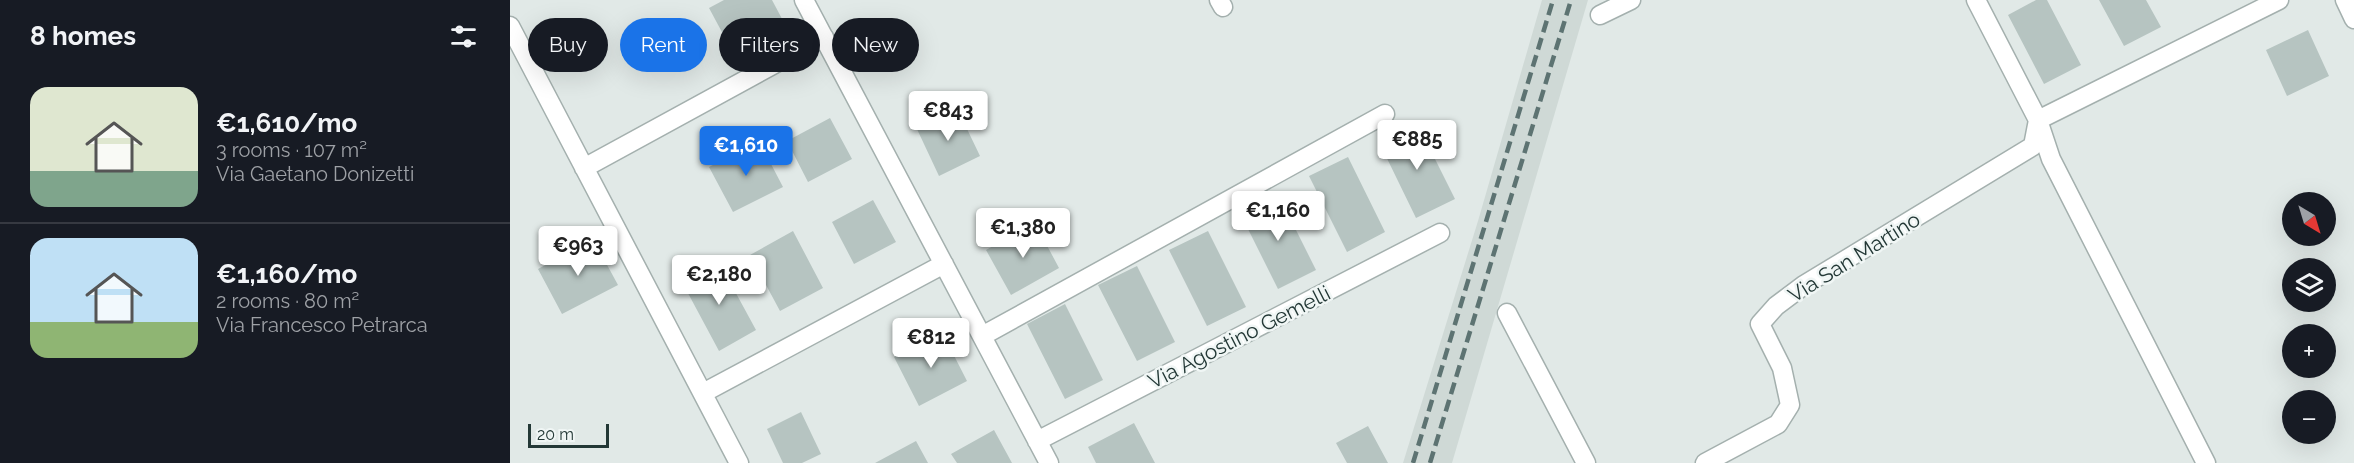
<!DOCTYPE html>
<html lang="en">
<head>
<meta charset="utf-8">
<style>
  body { margin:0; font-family:Raleway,sans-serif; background:#242831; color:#f1f3f6; height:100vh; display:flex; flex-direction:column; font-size:22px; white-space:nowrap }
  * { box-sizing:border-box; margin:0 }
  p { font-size:20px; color:#9ea1a6 }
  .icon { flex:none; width:33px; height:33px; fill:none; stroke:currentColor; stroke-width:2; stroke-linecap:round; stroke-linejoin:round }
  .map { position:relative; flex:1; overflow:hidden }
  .sheet { display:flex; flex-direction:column; background:#171b24; width:510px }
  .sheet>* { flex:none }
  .hud { position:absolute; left:18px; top:18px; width:570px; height:54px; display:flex; gap:12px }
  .needle { width:39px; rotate:142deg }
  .controls { position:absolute; left:1772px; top:192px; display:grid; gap:12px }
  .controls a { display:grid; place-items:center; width:54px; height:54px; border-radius:50%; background:#171b24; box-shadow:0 6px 24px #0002; font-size:30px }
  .scale { position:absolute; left:18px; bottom:15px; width:81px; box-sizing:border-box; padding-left:6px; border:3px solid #233836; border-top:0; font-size:16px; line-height:21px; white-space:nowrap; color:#233836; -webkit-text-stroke:4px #f0f6f5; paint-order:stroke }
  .price { position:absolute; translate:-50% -51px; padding:0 14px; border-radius:6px; background:#fff; color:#222; font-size:20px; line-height:39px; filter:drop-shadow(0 2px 3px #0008) }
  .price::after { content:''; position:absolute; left:50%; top:36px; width:18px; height:14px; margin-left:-9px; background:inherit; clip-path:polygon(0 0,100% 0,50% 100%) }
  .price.selected { background:#1a73e8; color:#fff }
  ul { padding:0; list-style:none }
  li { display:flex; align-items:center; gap:18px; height:150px; padding:0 30px }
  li+li { border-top:2px solid #363941 }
  li span { display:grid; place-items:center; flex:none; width:168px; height:120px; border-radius:18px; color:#555 }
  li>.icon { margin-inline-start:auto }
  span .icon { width:72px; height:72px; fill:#fffc; stroke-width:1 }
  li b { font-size:26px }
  h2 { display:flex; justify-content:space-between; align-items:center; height:72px; padding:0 30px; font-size:26px }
  .tag { padding:0 21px; border-radius:27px; background:#171b24; box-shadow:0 6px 24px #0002; font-size:21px; line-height:54px }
  .tag.selected { background:#1a73e8; color:#fff }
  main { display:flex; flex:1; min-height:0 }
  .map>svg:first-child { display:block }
</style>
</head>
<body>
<main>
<section class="sheet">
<h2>8 homes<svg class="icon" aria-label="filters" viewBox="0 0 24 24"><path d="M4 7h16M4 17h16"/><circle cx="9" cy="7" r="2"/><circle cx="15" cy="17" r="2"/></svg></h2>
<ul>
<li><span style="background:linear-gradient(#dfe7d0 70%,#7fa58c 0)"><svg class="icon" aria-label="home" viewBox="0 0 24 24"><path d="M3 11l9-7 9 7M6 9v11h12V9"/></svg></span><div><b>€1,610/mo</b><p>3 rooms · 107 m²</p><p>Via Gaetano Donizetti</p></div></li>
<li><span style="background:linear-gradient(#bfe0f5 70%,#8fb573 0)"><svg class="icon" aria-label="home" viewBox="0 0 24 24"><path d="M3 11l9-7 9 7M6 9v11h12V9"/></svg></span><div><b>€1,160/mo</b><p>2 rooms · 80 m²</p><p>Via Francesco Petrarca</p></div></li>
</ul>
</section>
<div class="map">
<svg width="1844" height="463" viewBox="0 0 1844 463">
  <rect width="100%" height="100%" fill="#e1e9e7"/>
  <path fill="#cfd9d6" d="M1032,0H1078L942,463H893L968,221Z"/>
  <path fill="#b6c4c1" d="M214,0H262L279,32L227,60L199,8Z
    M1526,0H1537L1571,65L1534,84L1498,15Z
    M1589,0H1636L1651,27L1614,46Z
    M1798,30L1819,76L1777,96L1756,50Z
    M447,108L470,156L429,176L406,127Z
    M320,118L342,159L298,182L277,141Z
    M907,123L945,199L906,218L869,142Z
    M249,141L273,187L223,212L199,167Z
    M838,157L875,232L837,252L799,176Z
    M768,194L806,270L768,289L730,213Z
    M363,200L386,242L344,264L322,222Z
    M525,223L549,268L501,295L476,250Z
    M283,231L313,288L270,311L240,255Z
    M698,231L736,307L697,326L659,250Z
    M83,239L108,285L52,314L28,269Z
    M209,262L246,330L209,351L172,282Z
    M627,266L665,342L627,361L588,285Z
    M555,304L593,380L555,399L517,324Z
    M432,332L457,381L409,406L384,357Z
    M291,412L311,454L292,463H273L257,429Z
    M624,423L645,463H586L578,447Z
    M858,426L878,463H837L826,443Z
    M484,430L502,463H447L441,454Z
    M406,441L418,463H365Z"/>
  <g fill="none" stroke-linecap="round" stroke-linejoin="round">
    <defs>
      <path id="street" d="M294,0L539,463
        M709,0L713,7
        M1466,0L1528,120L1541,159L1696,463
        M1835,0L1844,19
        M1090,15L1121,0
        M0,26L229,463
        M1528,120L1769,0
        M74,168L314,37
        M997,313L1076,463
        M472,336L875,114
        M193,393L434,264
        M527,441L930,233
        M1195,463L1268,424L1280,405L1272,368L1250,324L1266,306L1294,285L1523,146L1528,120"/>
    </defs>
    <use href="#street" stroke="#a4b0ae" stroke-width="21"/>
    <use href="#street" stroke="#fff" stroke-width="18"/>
    <path stroke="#5d7372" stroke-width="4.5" stroke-dasharray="12 6" stroke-linecap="butt" d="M903,463L1043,0
      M920,463L1061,0"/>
  </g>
  <g text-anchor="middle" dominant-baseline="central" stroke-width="5" stroke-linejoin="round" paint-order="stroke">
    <g font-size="21" fill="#233836" stroke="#f0f6f5">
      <text transform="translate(1344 257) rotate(-32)">Via San Martino</text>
      <text transform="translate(729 337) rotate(-27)">Via Agostino Gemelli</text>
    </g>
  </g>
</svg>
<div class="controls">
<a><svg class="needle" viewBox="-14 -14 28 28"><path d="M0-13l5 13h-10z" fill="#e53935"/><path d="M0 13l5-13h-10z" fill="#9ea1a6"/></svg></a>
<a><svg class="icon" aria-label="layers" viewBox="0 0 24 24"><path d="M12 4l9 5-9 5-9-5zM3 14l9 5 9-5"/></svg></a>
<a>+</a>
<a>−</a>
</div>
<div class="scale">20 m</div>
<b class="price" style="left:438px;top:142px">€843</b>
<b class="price" style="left:907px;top:171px">€885</b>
<b class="price selected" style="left:236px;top:177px">€1,610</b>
<b class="price" style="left:768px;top:242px">€1,160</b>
<b class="price" style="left:513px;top:259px">€1,380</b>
<b class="price" style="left:68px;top:277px">€963</b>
<b class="price" style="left:209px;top:306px">€2,180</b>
<b class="price" style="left:421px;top:369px">€812</b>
<div class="hud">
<a class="tag">Buy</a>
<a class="tag selected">Rent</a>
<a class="tag">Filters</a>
<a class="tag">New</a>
</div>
</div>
</main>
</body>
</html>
